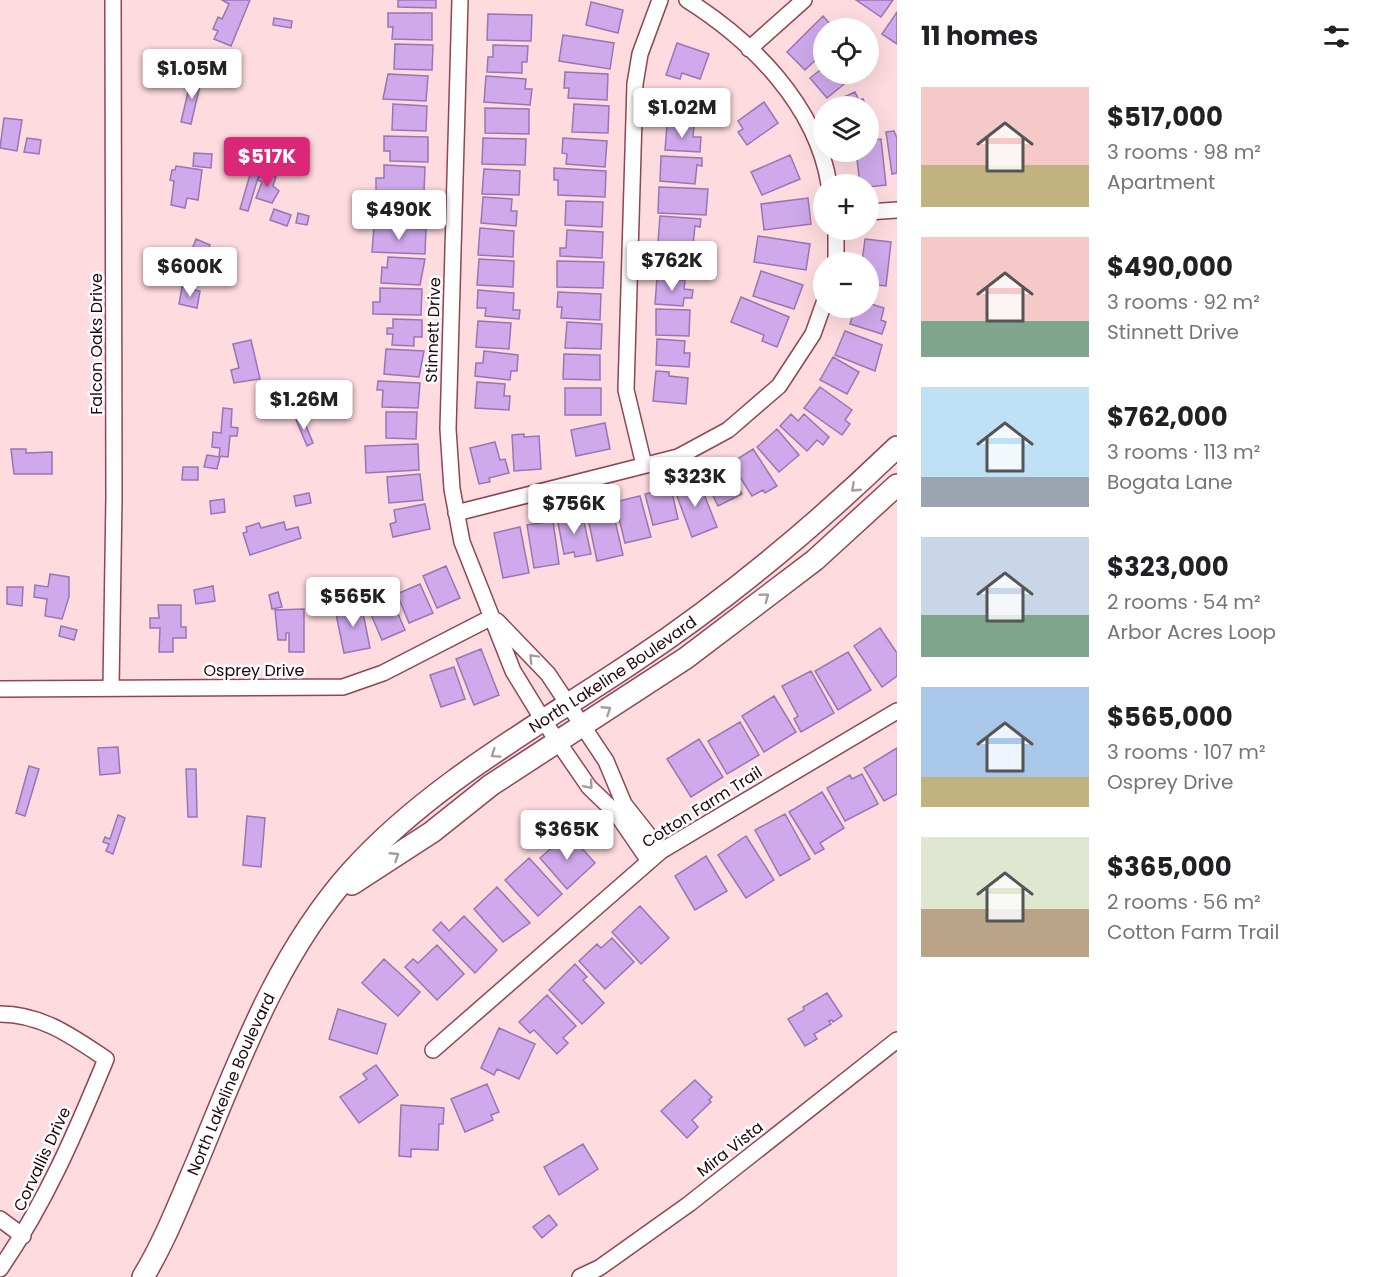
<!DOCTYPE html>
<html lang="en">
<head>
<meta charset="utf-8">
<style>
  body { margin:0; font-family:Poppins,sans-serif; background:#f2f2f2; color:#202124; height:100vh; display:flex; flex-direction:column; font-size:22px; white-space:nowrap }
  * { box-sizing:border-box; margin:0 }
  p { font-size:20px; color:#757577 }
  .icon { flex:none; width:33px; height:33px; fill:none; stroke:currentColor; stroke-width:2; stroke-linecap:round; stroke-linejoin:round }
  .map { position:relative; flex:1; overflow:hidden }
  .sheet { display:flex; flex-direction:column; background:#fff; width:480px }
  .sheet>* { flex:none }
  .buttons { position:absolute; left:813px; top:18px; display:grid; gap:12px }
  .buttons a { display:grid; place-items:center; width:66px; height:66px; border-radius:50%; background:#fff; box-shadow:0 6px 24px #0002; font-size:30px }
  .price { position:absolute; translate:-50% -51px; padding:0 14px; border-radius:6px; background:#fff; color:#222; font-size:20px; line-height:39px; filter:drop-shadow(0 2px 3px #0008) }
  .price::after { content:''; position:absolute; left:50%; top:36px; width:18px; height:14px; margin-left:-9px; background:inherit; clip-path:polygon(0 0,100% 0,50% 100%) }
  .price.active { background:#db2777; color:#fff }
  ul { padding:0; list-style:none }
  li { display:flex; align-items:center; gap:18px; height:150px; padding:0 24px }
  li span { display:grid; place-items:center; flex:none; width:168px; height:120px; border-radius:0px; color:#555 }
  li>.icon { margin-inline-start:auto }
  span .icon { width:72px; height:72px; fill:#fffc; stroke-width:1 }
  li b { font-size:26px }
  h2 { display:flex; justify-content:space-between; align-items:center; height:72px; padding:0 24px; font-size:26px }
  main { display:flex; flex:1; min-height:0 }
  .map>svg:first-child { display:block }
</style>
</head>
<body>
<main>
<div class="map">
<svg width="897" height="1277" viewBox="0 0 897 1277">
  <rect width="100%" height="100%" fill="#fedbdf"/>
  <path fill="#cfa9eb" stroke="#9976b3" stroke-width="1.5" d="M250,0L231,46L214,39L218,31L213,29L218,17L222,19L229,4L222,0Z
    M398,0H436V8L398,7Z
    M856,0H893L881,17Z
    M591,2L623,10L618,33L586,25Z
    M897,12V44L882,34Z
    M388,13H432V40L392,39L393,27H388Z
    M488,14L532,15L531,41L487,40Z
    M823,16L832,26L824,28V52L805,70L787,52Z
    M274,18L292,21L291,28L273,25Z
    M563,35L614,43L610,69L559,61Z
    M677,43L709,54L700,79L682,73L680,79L666,75Z
    M395,44L433,45L432,70L394,69Z
    M493,45L528,46L527,62H522V73L487,72L488,57H493Z
    M824,67V74H852L854,76L827,98L810,78Z
    M565,72L608,74L607,100L568,98L569,88H564Z
    M388,74L428,76L426,101L383,99Z
    M192,75L202,77L191,124L181,122Z
    M486,76L526,79L525,89H532L530,105L484,102Z
    M855,92L859,100L863,99L866,106H832L830,103Z
    M663,94L714,97L712,123L661,120Z
    M764,102L778,123L747,145L738,132L743,129L738,121Z
    M393,104L427,106L426,131L392,130Z
    M574,104L609,106L608,133L572,132Z
    M485,108L529,109V134L485,133Z
    M4,118L22,120L17,151L0,148Z
    M667,125L694,126L693,137H701L700,152L665,150Z
    M894,131L897,138V173L892,174L886,132Z
    M384,136L428,137V162L390,161V151H384Z
    M27,138L41,140L39,154L24,152Z
    M483,138L526,139L525,165L482,164Z
    M563,138L607,141L605,167L566,164L567,154L562,153Z
    M881,139L886,185L868,187V184H860L856,152H868V141Z
    M194,153L212,154L211,168L193,166Z
    M790,155L800,179L762,195L751,172Z
    M661,156L702,158V166L697,165L695,184L660,181Z
    M384,165L425,167L424,193L376,192V178H384Z
    M176,166L202,170L198,200L187,198L185,208L171,205L174,181L170,180L172,170H175Z
    M252,168L260,171L248,211L240,209Z
    M554,168L606,171L605,197L558,195V180H554Z
    M484,169L520,171L519,195L482,194Z
    M261,171L276,177L273,186L279,191L272,203L256,198L262,182L258,180Z
    M659,187L708,189L706,215L658,213Z
    M382,197L427,198V224L375,222L376,210L382,211Z
    M483,197L512,199L511,211H517L516,226L481,223Z
    M808,198L811,224L764,230L761,204Z
    M566,201L603,202L602,227L565,225Z
    M274,209L291,215L287,226L270,220Z
    M298,213L309,216L307,225L296,223Z
    M660,216L701,219L700,227L695,226L693,245L658,242Z
    M374,227L426,229L425,254L372,252Z
    M480,228L514,231L513,257L478,255Z
    M567,230L603,232L602,258L560,256V248H566Z
    M758,236L810,244L806,270L754,262Z
    M196,239L210,245L195,284L181,278Z
    M865,239L891,242L886,286L868,284V262H862Z
    M656,247L703,250L701,276L654,272Z
    M388,257L425,259L420,285L381,283L382,267L387,268Z
    M479,259L514,261L513,287L477,285Z
    M557,261L604,262L603,288L557,287Z
    M761,271L803,285L794,309L753,296Z
    M657,278L685,280L684,289L693,290L692,298H684L683,306L655,304Z
    M182,287L200,291L197,308L179,304Z
    M380,288L422,289L421,315L373,314V302H380Z
    M478,290L514,293L513,310H520L519,319L485,316L486,308H477Z
    M558,292L601,294L600,320L561,318L562,307H557Z
    M741,297L789,317L777,347L762,341L764,335L731,322Z
    M868,303L884,308L881,320L886,322L882,334L850,324L855,308H868Z
    M656,309L690,310L689,336L656,335Z
    M393,319L422,320V337H414V346L392,345L393,334H387V328H393Z
    M478,321L511,323L509,349L476,347Z
    M567,322L602,324L601,349L565,348Z
    M845,331L882,345L875,371L835,355Z
    M657,339L685,341L684,353H690L689,367L656,365Z
    M251,340L260,379L234,383L231,370L239,368L233,344Z
    M386,349L424,351L419,377L384,374Z
    M484,351L518,355L517,371H511L510,380L475,376L476,363H483Z
    M564,354L600,355V380L563,379Z
    M833,357L859,372L847,394L820,380Z
    M656,371L669,372V376L688,378L686,404L653,401Z
    M378,381L420,383L418,408L382,407L383,390H377Z
    M477,382L505,384L504,396H510L509,410L475,408Z
    M820,387L852,410L845,420L850,424L842,435L804,408Z
    M565,388H601V415H565Z
    M223,408L232,409L231,427L238,428L237,436H230L228,457L219,456L220,448L212,447L213,432L221,433Z
    M386,412H417L416,439L386,438Z
    M791,414L798,421L804,414L829,437L823,445L817,440L807,451L780,426Z
    M302,416L313,443L307,446L296,419Z
    M605,423L610,449L576,456L571,430Z
    M777,429L799,455L779,472L757,447Z
    M524,434V437L539,436L541,469L514,471L512,435Z
    M495,442L500,460L505,459L509,473L489,478L490,482L479,484L470,448Z
    M418,444L419,470L366,473L365,446Z
    M11,449H26V453L52,452V474H14Z
    M753,449L777,486L765,493L763,490L752,496L731,463Z
    M207,455L220,457L217,469L204,467Z
    M727,465L742,494L718,506L704,477Z
    M183,467H198V480H182Z
    M420,474L423,500L389,503L387,477Z
    M698,479L717,527L692,537L674,488Z
    M671,488L678,519L653,525L645,494Z
    M309,493L311,503L296,506L294,496Z
    M640,496L651,537L625,543L615,502Z
    M224,499L225,512L211,514L210,501Z
    M611,503L623,555L597,561L586,509Z
    M425,504L430,529L393,537L390,524L396,522L394,510Z
    M582,513L591,554L575,557L574,552L564,554L557,518Z
    M553,521L559,564L534,568L527,525Z
    M284,522L286,530L298,527L301,538L250,555L243,533L247,532L246,527L259,523L261,528Z
    M520,527L529,573L503,578L494,533Z
    M446,566L460,598L437,608L423,576Z
    M50,574L69,577V597L62,619L45,616L47,599L34,597L35,585L48,587Z
    M420,584L433,613L409,623L397,594Z
    M213,586L215,601L196,604L194,590Z
    M386,586L405,630L382,640L363,596Z
    M7,587H23L22,606L7,604Z
    M278,592L282,607L272,609L269,595Z
    M361,603L370,648L344,653L335,609Z
    M158,605H181V627H186V638H173V652H159L160,628H150V618H159Z
    M304,609V652H289V633H286V640H278L275,610Z
    M61,626L77,630L74,640L59,636Z
    M880,628L897,653V676L882,687L854,646Z
    M481,649L499,695L474,705L456,659Z
    M848,652L871,690L838,710L815,671Z
    M454,667L465,699L441,707L430,675Z
    M811,671L834,713L801,732L794,719L798,716L782,686Z
    M774,696L796,732L764,752L742,716Z
    M740,722L759,755L727,774L708,741Z
    M699,739L723,777L691,797L667,759Z
    M118,747L120,773L100,775L98,748Z
    M897,748V794L884,801L864,768Z
    M29,766L39,769L25,816L16,813Z
    M186,769H196L197,817H188Z
    M862,774L878,804L845,821L827,788L850,775L852,779Z
    M822,792L844,828L820,843L824,849L815,854L789,812Z
    M785,814L810,859L780,876L755,830Z
    M118,815L125,818L113,854L106,851L109,844L103,842L105,837L110,839Z
    M247,816L265,818L261,867L243,865Z
    M568,833L595,863L567,889L540,858Z
    M746,836L774,880L746,898L718,855Z
    M706,856L727,891L695,910L675,876Z
    M529,858L562,894L538,916L505,880Z
    M497,887L530,923L503,942L474,909Z
    M640,906L669,938L641,964L612,932Z
    M464,916L497,950L475,973L433,930L441,922L449,931Z
    M612,938L634,962L605,989L579,961L597,944L601,948Z
    M437,945L464,974L437,1000L405,967L413,959L418,963Z
    M384,959L420,992L398,1016L362,983Z
    M575,964L587,977L583,980L604,1003L582,1024L549,990Z
    M827,993L842,1016L833,1022L832,1020L829,1021L831,1024L814,1034L817,1039L805,1046L788,1019L804,1010L803,1007Z
    M547,995L576,1026L563,1038L568,1043L557,1054L534,1030L530,1033L519,1022Z
    M338,1009L386,1024L377,1054L329,1039Z
    M499,1028L535,1044L519,1079L497,1069L494,1075L481,1068Z
    M376,1065L398,1095L359,1123L340,1097L367,1079L363,1074Z
    M695,1080L712,1097L709,1100L711,1102L692,1120L698,1127L687,1138L661,1111Z
    M487,1084L499,1112L491,1115L493,1120L465,1132L451,1099Z
    M401,1105L444,1108L443,1124H439L438,1150L411,1149V1157L399,1156Z
    M583,1144L598,1169L559,1195L544,1167Z
    M549,1215L557,1225L542,1238L533,1227Z"/>
  <g fill="none" stroke-linecap="round" stroke-linejoin="round">
    <defs>
      <path id="street" d="M460,0L448,429L452,489L462,542L513,671L543,720L589,787L616,813L649,861
        M687,0C752,41 816,105 829,184
        M749,49L804,0
        M868,212L897,210
        M836,230V262
        M644,465L626,390L635,84L640,54L660,0
        M456,513L678,457L728,430L779,386L813,334L824,303
        M497,621L548,674L606,761L624,804L661,851
        M111,687L114,497L113,0
        M0,689L343,687L383,673L492,617
        M0,1014C42,1014 73,1037 106,1059C75,1134 46,1202 0,1269
        M433,1050L661,851L897,711
        M0,1219L23,1236
        M580,1277L599,1268L689,1204L897,1040"/>
      <g id="secondary">
        <path d="M352,884L432,832L491,785L686,658L815,560L897,485"/>
        <path id="s1" d="M143,1277C165,1241 180,1201 197,1162C239,1061 277,955 351,872C429,785 536,727 633,662C728,599 815,526 897,447"/>
      </g>
    </defs>
    <use href="#street" stroke="#8f4653" stroke-width="18"/>
    <use href="#secondary" stroke="#8f4653" stroke-width="24"/>
    <use href="#street" stroke="#fff" stroke-width="15"/>
    <use href="#secondary" stroke="#fff" stroke-width="21"/>
  </g>
  <defs><path id="oneway-chevron" d="M-2-3.5L2.5 0L-2 3.5" fill="none" stroke-width="1.6" stroke-linecap="round" stroke-linejoin="round" transform="scale(1.5)"/></defs>
  <g stroke="#a69b9d">
    <use href="#oneway-chevron" transform="translate(855 488) rotate(137)"/>
    <use href="#oneway-chevron" transform="translate(765 597) rotate(-37)"/>
    <use href="#oneway-chevron" transform="translate(533 658) rotate(-133)"/>
    <use href="#oneway-chevron" transform="translate(607 710) rotate(-33)"/>
    <use href="#oneway-chevron" transform="translate(495 754) rotate(145)"/>
    <use href="#oneway-chevron" transform="translate(589 785) rotate(50)"/>
    <use href="#oneway-chevron" transform="translate(395 856) rotate(-33)"/>
  </g>
  <g text-anchor="middle" dominant-baseline="central" stroke-width="5" stroke-linejoin="round" paint-order="stroke">
    <g font-size="16" fill="#20050a" stroke="#fff">
      <text transform="translate(433 330) rotate(-88)">Stinnett Drive</text>
      <text transform="translate(96 344) rotate(-90)">Falcon Oaks Drive</text>
      <text x="254" y="670">Osprey Drive</text>
      <text stroke="none"><textPath href="#s1" startOffset="786">North Lakeline Boulevard</textPath></text>
      <text transform="translate(702 807) rotate(-32)">Cotton Farm Trail</text>
      <text stroke="none"><textPath href="#s1" startOffset="212">North Lakeline Boulevard</textPath></text>
      <text transform="translate(730 1149) rotate(-38)">Mira Vista</text>
      <text transform="translate(42 1159) rotate(-65)">Corvallis Drive</text>
    </g>
  </g>
</svg>
<div class="buttons">
<a><svg class="icon" aria-label="locate" viewBox="0 0 24 24"><circle cx="12" cy="12" r="6"/><path d="M12 2v4M12 18v4M2 12h4M18 12h4"/></svg></a>
<a><svg class="icon" aria-label="layers" viewBox="0 0 24 24"><path d="M12 4l9 5-9 5-9-5zM3 14l9 5 9-5"/></svg></a>
<a>+</a>
<a>−</a>
</div>
<b class="price" style="left:192px;top:100px">$1.05M</b>
<b class="price" style="left:682px;top:139px">$1.02M</b>
<b class="price active" style="left:267px;top:188px">$517K</b>
<b class="price" style="left:399px;top:241px">$490K</b>
<b class="price" style="left:672px;top:292px">$762K</b>
<b class="price" style="left:190px;top:298px">$600K</b>
<b class="price" style="left:304px;top:431px">$1.26M</b>
<b class="price" style="left:695px;top:508px">$323K</b>
<b class="price" style="left:574px;top:535px">$756K</b>
<b class="price" style="left:353px;top:628px">$565K</b>
<b class="price" style="left:567px;top:861px">$365K</b>
</div>
<section class="sheet">
<h2>11 homes<svg class="icon" aria-label="filters" viewBox="0 0 24 24"><path d="M4 7h16M4 17h16"/><circle cx="9" cy="7" r="2"/><circle cx="15" cy="17" r="2"/></svg></h2>
<ul>
<li><span style="background:linear-gradient(#f6c9c9 65%,#c2b280 0)"><svg class="icon" aria-label="home" viewBox="0 0 24 24"><path d="M3 11l9-7 9 7M6 9v11h12V9"/></svg></span><div><b>$517,000</b><p>3 rooms · 98 m²</p><p>Apartment</p></div></li>
<li><span style="background:linear-gradient(#f6c9c9 70%,#7fa58c 0)"><svg class="icon" aria-label="home" viewBox="0 0 24 24"><path d="M3 11l9-7 9 7M6 9v11h12V9"/></svg></span><div><b>$490,000</b><p>3 rooms · 92 m²</p><p>Stinnett Drive</p></div></li>
<li><span style="background:linear-gradient(#bfe0f5 75%,#9aa5b1 0)"><svg class="icon" aria-label="home" viewBox="0 0 24 24"><path d="M3 11l9-7 9 7M6 9v11h12V9"/></svg></span><div><b>$762,000</b><p>3 rooms · 113 m²</p><p>Bogata Lane</p></div></li>
<li><span style="background:linear-gradient(#c9d6e8 65%,#7fa58c 0)"><svg class="icon" aria-label="home" viewBox="0 0 24 24"><path d="M3 11l9-7 9 7M6 9v11h12V9"/></svg></span><div><b>$323,000</b><p>2 rooms · 54 m²</p><p>Arbor Acres Loop</p></div></li>
<li><span style="background:linear-gradient(#a9c7e8 75%,#c2b280 0)"><svg class="icon" aria-label="home" viewBox="0 0 24 24"><path d="M3 11l9-7 9 7M6 9v11h12V9"/></svg></span><div><b>$565,000</b><p>3 rooms · 107 m²</p><p>Osprey Drive</p></div></li>
<li><span style="background:linear-gradient(#dfe7d0 60%,#b9a48a 0)"><svg class="icon" aria-label="home" viewBox="0 0 24 24"><path d="M3 11l9-7 9 7M6 9v11h12V9"/></svg></span><div><b>$365,000</b><p>2 rooms · 56 m²</p><p>Cotton Farm Trail</p></div></li>
</ul>
</section>
</main>
</body>
</html>
